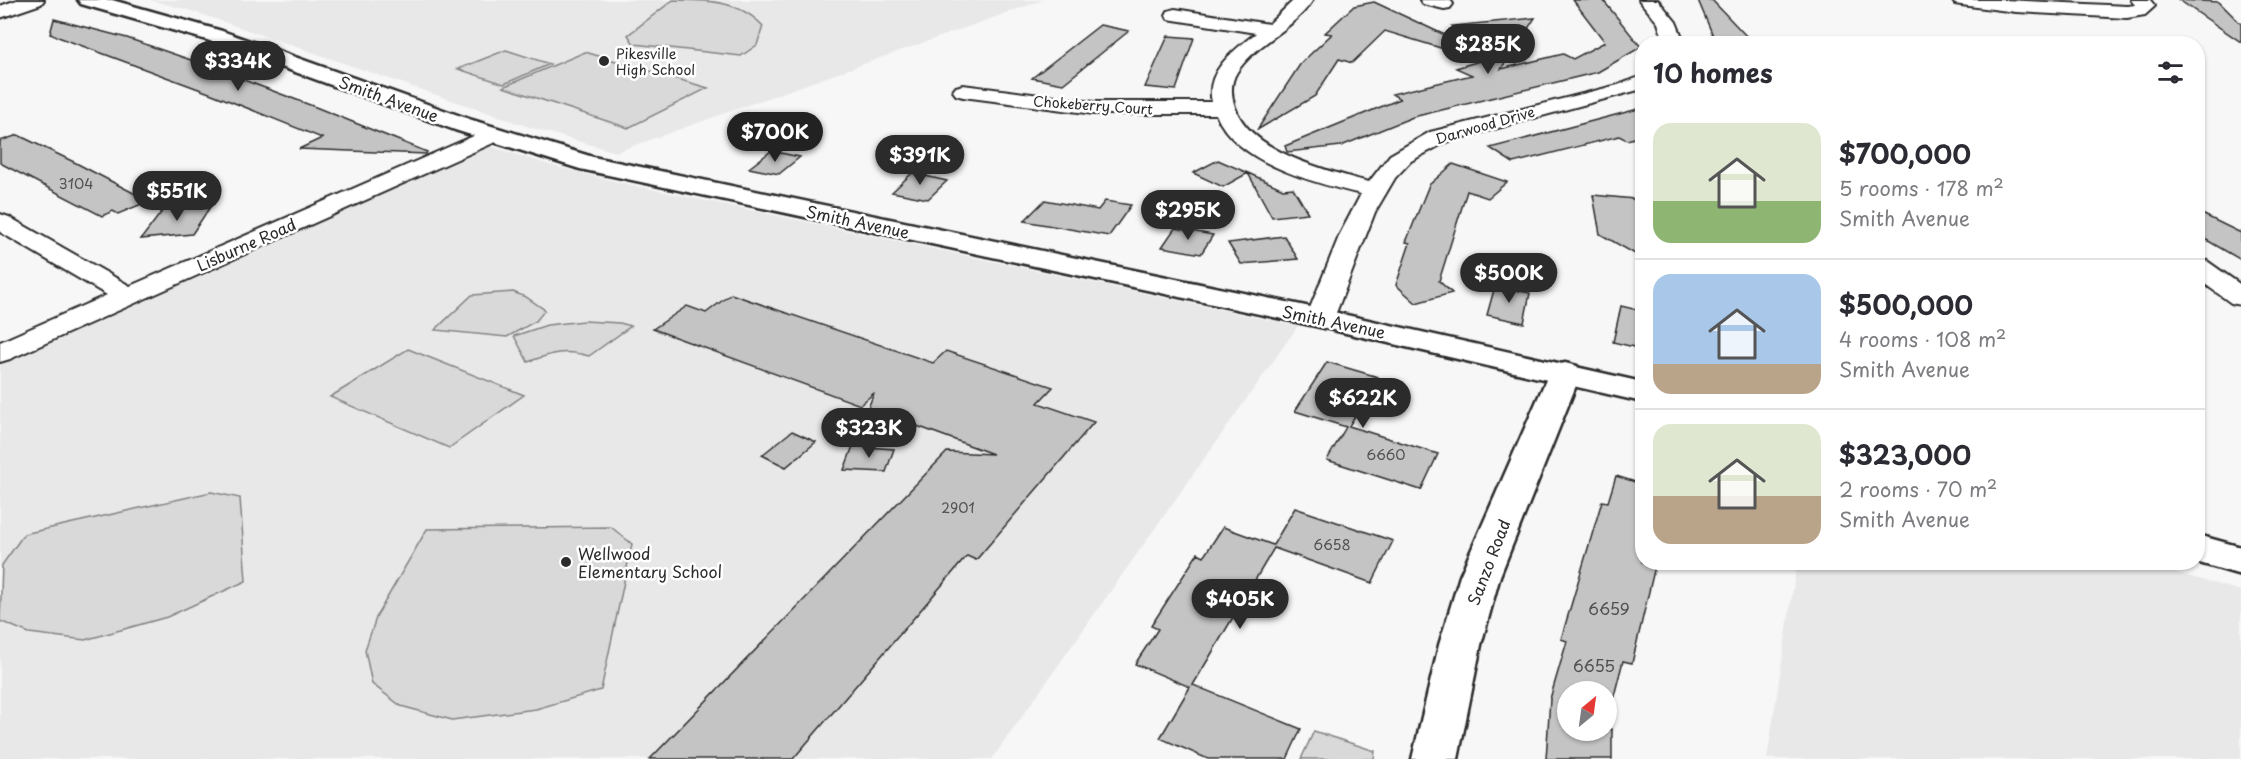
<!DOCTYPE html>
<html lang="en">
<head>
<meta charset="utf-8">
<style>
  body { margin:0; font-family:"Playpen Sans",sans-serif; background:#f7f7f7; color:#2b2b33; height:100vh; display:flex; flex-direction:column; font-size:22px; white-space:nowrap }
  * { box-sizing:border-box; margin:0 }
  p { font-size:20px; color:#7c7c81 }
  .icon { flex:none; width:33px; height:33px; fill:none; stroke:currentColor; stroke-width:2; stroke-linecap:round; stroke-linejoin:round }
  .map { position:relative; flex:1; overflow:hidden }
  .sheet { position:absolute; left:1635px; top:36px; width:570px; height:534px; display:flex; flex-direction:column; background:#fff; border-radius:24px; box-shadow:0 2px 4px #0004 }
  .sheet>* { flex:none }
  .needle { width:39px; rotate:29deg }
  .buttons { position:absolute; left:1557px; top:681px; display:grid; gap:12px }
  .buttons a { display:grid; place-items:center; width:60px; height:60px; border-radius:50%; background:#fff; box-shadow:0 2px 4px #0004; font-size:30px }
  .price { position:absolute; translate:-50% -51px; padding:0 14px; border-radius:21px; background:#2b2b2b; color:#fff; font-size:20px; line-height:39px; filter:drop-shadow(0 2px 3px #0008) }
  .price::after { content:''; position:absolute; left:50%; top:36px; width:18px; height:14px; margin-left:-9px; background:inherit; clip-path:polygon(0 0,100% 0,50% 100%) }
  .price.active { background:#222; color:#fff }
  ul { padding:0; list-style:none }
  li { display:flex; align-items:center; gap:18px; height:150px; padding:0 18px }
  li+li { border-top:2px solid #e1e1e2 }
  li span { display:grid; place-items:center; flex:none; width:168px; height:120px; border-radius:18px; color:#555 }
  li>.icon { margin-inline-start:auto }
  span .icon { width:72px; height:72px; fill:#fffc; stroke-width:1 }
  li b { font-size:26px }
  h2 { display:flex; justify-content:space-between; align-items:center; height:72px; padding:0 18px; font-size:26px }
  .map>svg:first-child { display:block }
</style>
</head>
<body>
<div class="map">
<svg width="2241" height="759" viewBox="0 0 2241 759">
  <rect width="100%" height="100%" fill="#f7f7f7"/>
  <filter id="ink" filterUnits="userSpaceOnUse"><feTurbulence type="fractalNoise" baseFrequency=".0167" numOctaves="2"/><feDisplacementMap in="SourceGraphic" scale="12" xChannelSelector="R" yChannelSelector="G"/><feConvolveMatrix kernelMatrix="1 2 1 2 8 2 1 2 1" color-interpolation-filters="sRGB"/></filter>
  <g filter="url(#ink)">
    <path fill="#e8e8e8" d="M150,0H1043L616,152L532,128L192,11Z
      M487,145L550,165L618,182L1298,326L992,759H0V364Z
      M1797,563H2142L2241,591V759H1767Z"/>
    <path fill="#d9d9d9" stroke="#828282" stroke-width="1.5" d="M673,0C706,0 739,0 763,26L757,45L741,56L634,44L628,35Z
      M506,50L550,64L504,84L458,69Z
      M585,52L708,88L628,128L503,87Z
      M513,292L526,297L545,310L536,321L507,337L435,330L472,295Z
      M584,321L620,323L631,326L589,356C564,349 552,353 528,362L514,336L547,325Z
      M408,349L524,395L449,448L330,397Z
      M211,492L240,498L246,581L167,617L85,640L29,633L0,621L2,565L24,534Z
      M611,527L632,544L601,690L536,709L452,720L401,706L372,684L365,650L377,615L427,529Z
      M1314,731L1375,751L1374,759H1301Z"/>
    <path fill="#c4c4c4" stroke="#2b2b2b" stroke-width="1.5" d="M1573,0H1603L1641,47L1598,72L1413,117L1341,146L1287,152L1285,146L1400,99L1392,94L1472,75L1456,68L1490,58L1452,26L1535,18L1501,69L1563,54L1573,59L1605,42Z
      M1698,0H1712L1751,41L1714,38Z
      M2179,0L2219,2L2241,24V42Z
      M1374,2L1449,37L1444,49L1385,31L1352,63L1339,59L1315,96L1257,130L1301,63L1332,34L1325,33L1354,6Z
      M54,19L127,38L191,60L318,108L427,152L426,154L299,149L322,138L212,94L50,34Z
      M1100,25L1129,31L1063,84L1032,78Z
      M1168,36L1194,38L1176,90L1145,87Z
      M1642,108V136L1627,140L1619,136L1513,163L1490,148Z
      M18,135L74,162L149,201L118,214L113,211L102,216L0,163V141Z
      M771,151L800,157L779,174L749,168Z
      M1218,160L1248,173L1223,187L1193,173Z
      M1453,164L1507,182L1488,198L1467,191L1439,281L1452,293L1416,303L1396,285L1410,243L1406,242L1429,185Z
      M912,173L947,181L928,199L892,192Z
      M1248,173L1283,189L1293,188L1308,213L1272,217Z
      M1593,195L1634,199L1642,235V258L1600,234Z
      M1045,200L1098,210L1105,201L1131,205L1109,236L1024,221Z
      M212,204L192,234L141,239L163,210Z
      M2198,212L2241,233V260L2198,235Z
      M1175,228L1213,235L1201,254L1162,247Z
      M1284,236L1298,259L1241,264L1228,243Z
      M1495,286L1530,293L1524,323L1487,315Z
      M731,294L933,363L946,351L1053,387L1038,403L1094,422L976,560L967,556L793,759H650L947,452L993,454L868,408L874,393L860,405L653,329L687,306L706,313Z
      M1621,306L1642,311L1638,348L1613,342Z
      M1327,362L1378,377L1349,426L1438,454L1421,490L1327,460L1346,427L1295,411Z
      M792,431L816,442L786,467L762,455Z
      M853,446L894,449L886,472L844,470Z
      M1616,476L1642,484V562H1656L1632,663L1623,661L1606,727V692H1568V730L1612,729V759H1546L1550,699L1567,641L1561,639L1602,501L1608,502Z
      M1295,508L1393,541L1372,583L1274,548L1193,685L1301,729L1287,759H1208L1160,738L1190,687L1135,664L1158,629L1151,626L1198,553L1204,556L1223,527L1273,545Z"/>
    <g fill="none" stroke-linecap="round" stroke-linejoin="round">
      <defs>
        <path id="minor" d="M17,0H44L41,4L0,18V6Z
          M1294,0H1313C1293,30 1256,43 1237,72C1230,83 1231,95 1235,107C1250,151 1321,169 1361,180L1369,182L1390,155L1430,132L1618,85L1642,76V89L1446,142L1411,161L1395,178L1375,212L1334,318L1330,324L1320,326L1310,324L1306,318L1340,234L1361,194C1315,183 1235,163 1216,114H1094L963,97L956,95L953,91L956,87L963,85L1094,102H1212C1204,71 1236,49 1256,33L1168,19L1166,15L1168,11L1175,9L1269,24Z
          M1420,0H1450L1453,4L1450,8L1444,9L1423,4Z
          M1639,0H1658L1676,22L1685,44H1665L1658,23Z
          M1952,0H2004L2127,6L2135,5L2131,0H2150L2155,6L2145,15L2127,18L2016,12L1961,5L1955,4Z
          M492,128L500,130L503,135L500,140L10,359L0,362V342L107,295L0,232V214L9,217L130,286Z
          M2198,259L2207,261L2241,285V305L2231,303L2198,279Z"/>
        <path id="tertiary" d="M1565,363L1577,366L1581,373L1500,576L1481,645L1458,759H1412L1439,645L1460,576L1549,373L1553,366Z"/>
        <path id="secondary" d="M78,0H112L222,31L472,120L593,157L1320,309L1642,382V402L1320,327L580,169L455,130L207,40L81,4Z
          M2198,535L2241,547V575L2196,562Z"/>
      </defs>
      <use href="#minor" stroke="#2b2b2b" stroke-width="4"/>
      <use href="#tertiary" stroke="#2b2b2b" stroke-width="5"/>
      <use href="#secondary" stroke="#2b2b2b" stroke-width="5"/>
      <use href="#minor" fill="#fff" fill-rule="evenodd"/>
      <use href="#tertiary" fill="#fff" fill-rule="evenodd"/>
      <use href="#secondary" fill="#fff" fill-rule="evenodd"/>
    </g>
  </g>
  <g fill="#2b2b2b" stroke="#fff" stroke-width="2">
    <circle cx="604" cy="61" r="6"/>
    <circle cx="566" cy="562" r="6"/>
  </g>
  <g text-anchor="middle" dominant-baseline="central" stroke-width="5" stroke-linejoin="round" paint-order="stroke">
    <g font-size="14" fill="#2b2b2b" stroke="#fff" text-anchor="start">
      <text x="616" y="53">Pikesville<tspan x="616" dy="16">High School</tspan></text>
    </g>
    <g font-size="14" fill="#2b2b2b" stroke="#fff">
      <text transform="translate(1093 105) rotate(4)">Chokeberry Court</text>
      <text transform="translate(1485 125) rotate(-16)">Darwood Drive</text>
    </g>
    <g font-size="14" fill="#515151">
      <text x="76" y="183">3104</text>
      <text x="1386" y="454">6660</text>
      <text x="958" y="507">2901</text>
      <text x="1332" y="544">6658</text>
    </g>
    <g font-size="16" fill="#2b2b2b" stroke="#fff">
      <text transform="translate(389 98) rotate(20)">Smith Avenue</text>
      <text transform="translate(858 221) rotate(12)">Smith Avenue</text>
      <text transform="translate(246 244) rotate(-24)">Lisburne Road</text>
      <text transform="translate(1334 321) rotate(12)">Smith Avenue</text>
      <text transform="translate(1488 562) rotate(-69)">Sanzo Road</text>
    </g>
    <g font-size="16" fill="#2b2b2b" stroke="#fff" text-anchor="start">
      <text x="578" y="553">Wellwood<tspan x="578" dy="18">Elementary School</tspan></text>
    </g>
    <g font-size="16" fill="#515151">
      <text x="1609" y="608">6659</text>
      <text x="1594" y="665">6655</text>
    </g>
  </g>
</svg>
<div class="buttons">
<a><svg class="needle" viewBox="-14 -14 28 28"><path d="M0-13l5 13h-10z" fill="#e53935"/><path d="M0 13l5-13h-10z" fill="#7c7c81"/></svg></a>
</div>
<b class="price" style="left:1488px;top:75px">$285K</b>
<b class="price" style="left:238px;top:92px">$334K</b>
<b class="price active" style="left:775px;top:163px">$700K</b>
<b class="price" style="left:920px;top:186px">$391K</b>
<b class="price" style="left:177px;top:222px">$551K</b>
<b class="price" style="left:1188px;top:241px">$295K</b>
<b class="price" style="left:1509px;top:304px">$500K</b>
<b class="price" style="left:1363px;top:429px">$622K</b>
<b class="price" style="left:869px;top:459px">$323K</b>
<b class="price" style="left:1240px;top:630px">$405K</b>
<section class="sheet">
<h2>10 homes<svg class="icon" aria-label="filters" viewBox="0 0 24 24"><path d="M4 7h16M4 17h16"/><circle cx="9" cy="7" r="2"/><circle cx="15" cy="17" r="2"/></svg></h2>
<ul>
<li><span style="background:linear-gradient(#dfe7d0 65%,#8fb573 0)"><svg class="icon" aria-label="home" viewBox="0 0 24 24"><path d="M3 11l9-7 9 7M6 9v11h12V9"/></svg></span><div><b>$700,000</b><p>5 rooms · 178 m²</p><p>Smith Avenue</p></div></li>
<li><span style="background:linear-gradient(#a9c7e8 75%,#b9a48a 0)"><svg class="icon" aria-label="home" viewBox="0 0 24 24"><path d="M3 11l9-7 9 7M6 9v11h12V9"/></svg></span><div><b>$500,000</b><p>4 rooms · 108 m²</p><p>Smith Avenue</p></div></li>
<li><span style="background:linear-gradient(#dfe7d0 60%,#b9a48a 0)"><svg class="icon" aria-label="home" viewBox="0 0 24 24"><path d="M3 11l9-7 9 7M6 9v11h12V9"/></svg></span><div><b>$323,000</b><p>2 rooms · 70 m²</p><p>Smith Avenue</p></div></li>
</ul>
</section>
</div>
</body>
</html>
